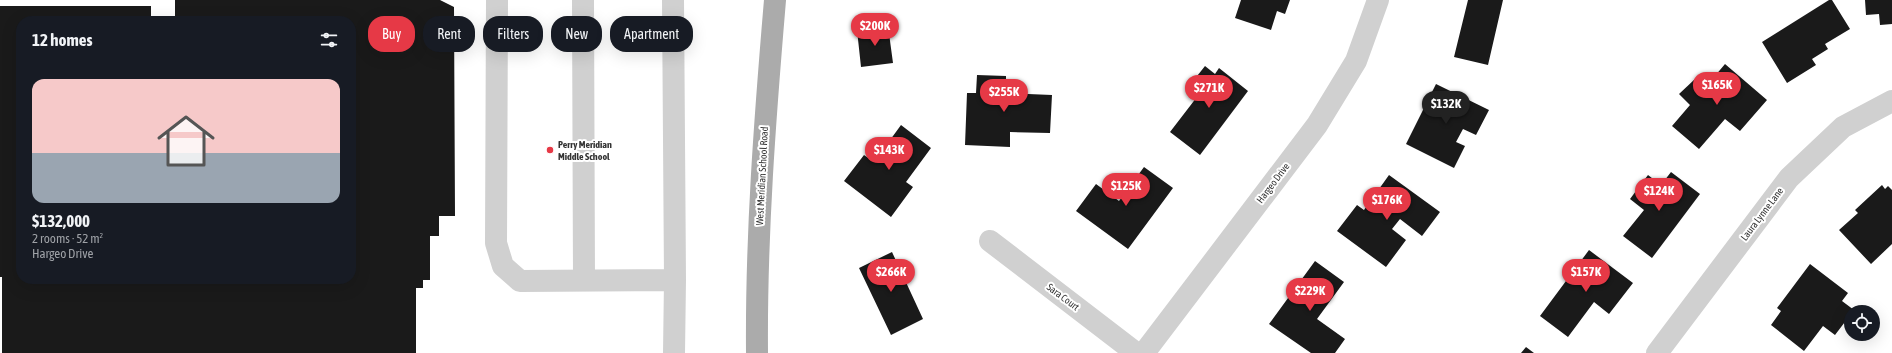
<!DOCTYPE html>
<html lang="en">
<head>
<meta charset="utf-8">
<style>
  body { margin:0; font-family:"Asap Condensed",sans-serif; background:#242831; color:#f1f3f6; height:100vh; display:flex; flex-direction:column; font-size:15px; white-space:nowrap }
  * { box-sizing:border-box; margin:0 }
  p { font-size:13px; color:#9ea1a6 }
  .icon { flex:none; width:22px; height:22px; fill:none; stroke:currentColor; stroke-width:2; stroke-linecap:round; stroke-linejoin:round }
  .map { position:relative; flex:1; overflow:hidden }
  .details { position:absolute; left:16px; top:16px; width:340px; height:268px; display:flex; flex-direction:column; background:#171b24; border-radius:16px; box-shadow:0 4px 16px #0002 }
  .details>* { flex:none }
  .top-card { position:absolute; left:368px; top:16px; width:380px; height:36px; display:flex; gap:8px }
  .buttons { position:absolute; left:1844px; top:305px; display:grid; gap:8px }
  .buttons a { display:grid; place-items:center; width:36px; height:36px; border-radius:50%; background:#171b24; box-shadow:0 4px 16px #0002; font-size:20px }
  .price { position:absolute; translate:-50% -34px; padding:0 9px; border-radius:14px; background:#e63946; color:#fff; font-size:13px; line-height:26px; filter:drop-shadow(0 1px 2px #0008) }
  .price::after { content:''; position:absolute; left:50%; top:24px; width:12px; height:9px; margin-left:-6px; background:inherit; clip-path:polygon(0 0,100% 0,50% 100%) }
  .price.active { background:#222; color:#fff }
  ul { padding:0; list-style:none }
  li { display:grid; align-content:center; gap:8px; height:212px; padding:0 16px }
  li span { display:grid; place-items:center; height:124px; border-radius:12px; color:#555 }
  li>.icon { margin-inline-start:auto }
  span .icon { width:72px; height:72px; fill:#fffc; stroke-width:1 }
  li b { font-size:17px }
  h2 { display:flex; justify-content:space-between; align-items:center; height:48px; padding:0 16px; font-size:17px }
  .pill { padding:0 14px; border-radius:16px; background:#171b24; box-shadow:0 4px 16px #0002; font-size:14px; line-height:36px }
  .pill.active { background:#e63946; color:#fff }
  .map>svg:first-child { display:block }
</style>
</head>
<body>
<div class="map">
<svg width="1892" height="353" viewBox="0 0 1892 353">
  <rect width="100%" height="100%" fill="#fff"/>
  <path fill="#1a1a1a" fill-rule="evenodd" d="M175,0H440L454,7L455,216H439V236H430V280H423V288H416V353H2V277H0V6H151V16H175ZM21,21H351V279H21Z
    M1241,0H1290L1285,14L1277,11L1271,30L1235,18Z
    M1468,0H1503L1488,65L1454,57Z
    M1829,0H1832L1850,29L1825,44L1828,49L1812,59L1816,65L1787,83L1762,42Z
    M1865,0H1892V24L1880,25L1879,14L1866,15Z
    M888,26L893,63L861,67L857,30Z
    M1725,64L1767,100L1740,131L1725,119L1699,149L1672,126L1690,105L1679,94L1695,79L1704,89Z
    M1205,66L1215,74L1219,68L1248,91L1200,155L1170,132L1200,93L1190,85Z
    M977,75L1006,76V93L1052,95L1050,133L1010,132V147L965,145L967,93H976Z
    M1436,84L1489,110L1476,135L1463,129L1456,142L1465,146L1454,168L1406,144Z
    M901,125L931,148L906,182L913,187L891,217L844,181L864,155L874,162L876,159V154L880,148L885,147Z
    M1144,167L1173,188L1128,249L1076,211L1096,184L1119,201Z
    M1671,172L1700,194L1652,258L1623,236L1644,210L1630,199L1648,175L1661,185Z
    M1389,175L1440,212L1422,236L1400,219L1392,229L1406,240L1386,267L1337,231L1357,205L1364,210Z
    M1882,185L1885,189L1888,186L1892,190V244L1871,264L1839,230L1858,213L1855,210Z
    M1589,250L1633,283L1609,314L1594,302L1568,337L1540,316Z
    M892,252L923,319L891,335L859,268Z
    M1315,261L1344,282L1317,319L1345,339L1335,353H1311L1269,324Z
    M1810,264L1848,293L1842,301L1854,310L1835,335L1823,326L1804,351L1771,325L1781,311L1777,308Z
    M1526,347L1534,353H1521Z"/>
  <g fill="none" stroke-linecap="round" stroke-linejoin="round">
    <path stroke="#d0d0d0" stroke-width="22" d="M497,0L496,243L503,266L520,281L675,280
      M583,0L584,280
      M673,0L675,280L674,353
      M990,241L1136,353
      M1144,353L1317,125L1356,61L1378,0
      M1657,353L1789,178L1843,127L1892,101"/>
    <path stroke="#ababab" stroke-width="22" d="M757,353C756,235 765,118 775,0"/>
  </g>
  <circle fill="#e63946" stroke="#fff" stroke-width="1.5" cx="550" cy="150" r="4"/>
  <g text-anchor="middle" dominant-baseline="central" stroke-width="4" stroke-linejoin="round" paint-order="stroke">
    <g font-size="10" font-weight="bold" fill="#333" stroke="#fff" text-anchor="start">
      <text x="558" y="144">Perry Meridian<tspan x="558" dy="12">Middle School</tspan></text>
    </g>
    <g font-size="10" fill="#333" stroke="#fff">
      <text transform="translate(762 176) rotate(-87)">West Meridian School Road</text>
      <text transform="translate(1273 183) rotate(-53)">Hargeo Drive</text>
      <text transform="translate(1762 214) rotate(-53)">Laura Lynne Lane</text>
      <text transform="translate(1063 297) rotate(37)">Sara Court</text>
    </g>
  </g>
</svg>
<div class="buttons">
<a><svg class="icon" aria-label="locate" viewBox="0 0 24 24"><circle cx="12" cy="12" r="6"/><path d="M12 2v4M12 18v4M2 12h4M18 12h4"/></svg></a>
</div>
<b class="price" style="left:875px;top:47px">$200K</b>
<b class="price" style="left:1717px;top:106px">$165K</b>
<b class="price" style="left:1209px;top:109px">$271K</b>
<b class="price" style="left:1004px;top:113px">$255K</b>
<b class="price active" style="left:1446px;top:125px">$132K</b>
<b class="price" style="left:889px;top:171px">$143K</b>
<b class="price" style="left:1126px;top:207px">$125K</b>
<b class="price" style="left:1659px;top:212px">$124K</b>
<b class="price" style="left:1387px;top:221px">$176K</b>
<b class="price" style="left:891px;top:293px">$266K</b>
<b class="price" style="left:1586px;top:293px">$157K</b>
<b class="price" style="left:1310px;top:312px">$229K</b>
<div class="top-card">
<a class="pill active">Buy</a>
<a class="pill">Rent</a>
<a class="pill">Filters</a>
<a class="pill">New</a>
<a class="pill">Apartment</a>
</div>
<section class="details">
<h2>12 homes<svg class="icon" aria-label="filters" viewBox="0 0 24 24"><path d="M4 7h16M4 17h16"/><circle cx="9" cy="7" r="2"/><circle cx="15" cy="17" r="2"/></svg></h2>
<ul>
<li><span style="background:linear-gradient(#f6c9c9 60%,#9aa5b1 0)"><svg class="icon" aria-label="home" viewBox="0 0 24 24"><path d="M3 11l9-7 9 7M6 9v11h12V9"/></svg></span><div><b>$132,000</b><p>2 rooms · 52 m²</p><p>Hargeo Drive</p></div></li>
</ul>
</section>
</div>
</body>
</html>
